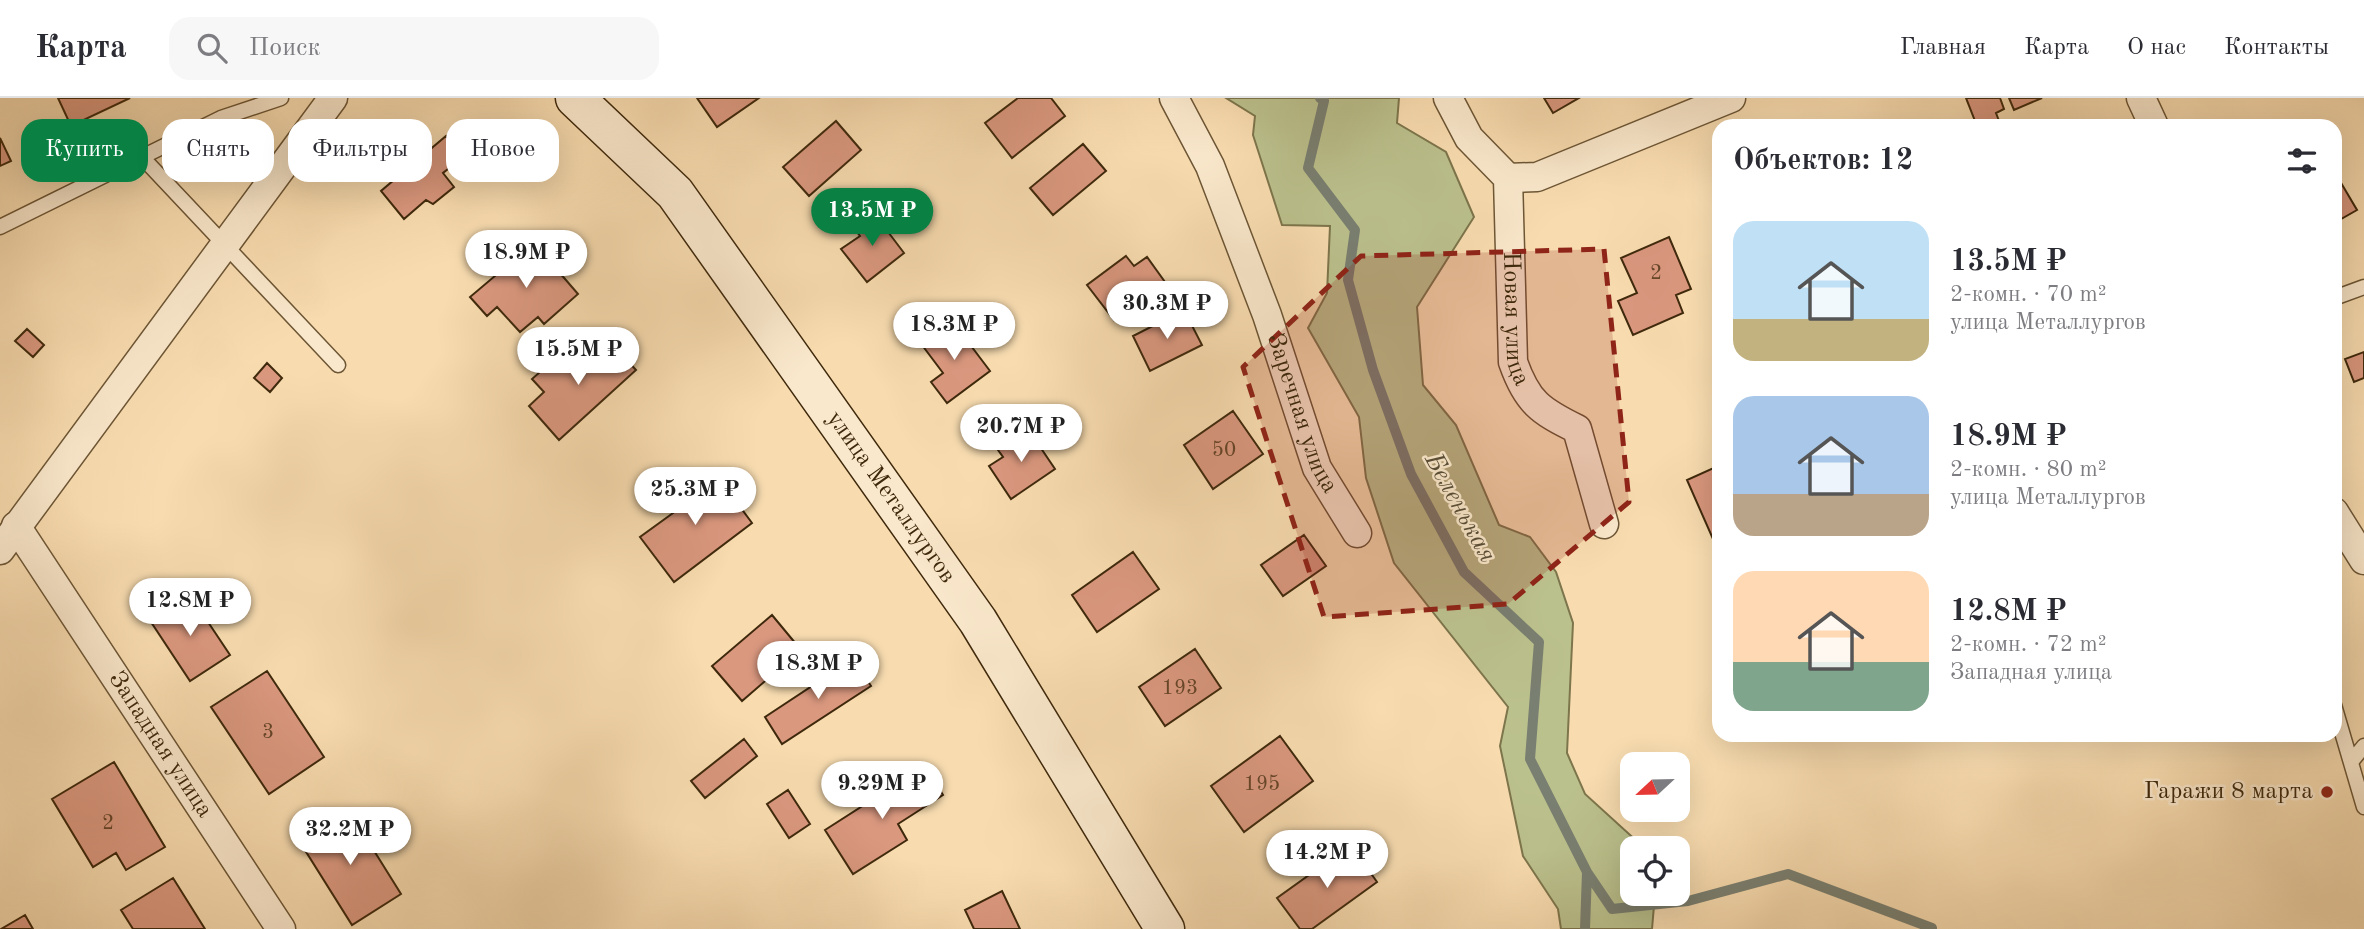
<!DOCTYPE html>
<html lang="ru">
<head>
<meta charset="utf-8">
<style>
  body { margin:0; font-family:"Old Standard TT",serif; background:#f7f7f7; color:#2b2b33; height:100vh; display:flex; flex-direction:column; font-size:26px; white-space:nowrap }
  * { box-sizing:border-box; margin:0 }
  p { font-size:23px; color:#7c7c81 }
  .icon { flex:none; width:38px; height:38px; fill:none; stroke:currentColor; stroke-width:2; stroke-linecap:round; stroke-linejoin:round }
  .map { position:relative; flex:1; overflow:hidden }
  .sheet { position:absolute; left:1712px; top:21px; width:630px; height:623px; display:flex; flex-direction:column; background:#fff; border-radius:21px; box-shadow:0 7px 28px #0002 }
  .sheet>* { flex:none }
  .top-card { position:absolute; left:21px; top:21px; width:665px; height:63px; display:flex; gap:14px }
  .needle { width:46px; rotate:248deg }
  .fabs { position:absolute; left:1620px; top:654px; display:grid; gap:14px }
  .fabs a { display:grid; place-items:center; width:70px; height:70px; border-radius:14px; background:#fff; box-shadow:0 7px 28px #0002; font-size:35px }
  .price { position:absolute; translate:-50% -60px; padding:0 16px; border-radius:24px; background:#fff; color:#222; font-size:23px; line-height:46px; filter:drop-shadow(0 2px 4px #0008) }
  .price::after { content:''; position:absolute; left:50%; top:42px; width:21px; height:16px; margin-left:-10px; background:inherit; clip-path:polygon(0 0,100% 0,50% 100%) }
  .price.current { background:#0b8043; color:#fff }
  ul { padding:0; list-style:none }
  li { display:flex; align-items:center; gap:21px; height:175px; padding:0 21px }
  li span { display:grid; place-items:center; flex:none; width:196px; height:140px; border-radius:21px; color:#555 }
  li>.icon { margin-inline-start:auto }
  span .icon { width:84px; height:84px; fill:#fffc; stroke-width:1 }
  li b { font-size:30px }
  h2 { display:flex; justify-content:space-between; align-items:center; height:84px; padding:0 21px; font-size:30px }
  .pill { padding:0 24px; border-radius:21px; background:#fff; box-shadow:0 7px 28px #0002; font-size:24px; line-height:63px }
  .pill.current { background:#0b8043; color:#fff }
  header { display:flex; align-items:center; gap:42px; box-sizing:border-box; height:98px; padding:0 35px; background:#fff; border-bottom:2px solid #e1e1e2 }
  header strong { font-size:33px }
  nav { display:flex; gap:38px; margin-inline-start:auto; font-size:24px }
  .search { width:490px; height:63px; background:#f7f7f7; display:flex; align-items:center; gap:18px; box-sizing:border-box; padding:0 24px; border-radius:21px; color:#7c7c81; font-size:26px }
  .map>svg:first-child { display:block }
</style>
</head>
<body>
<header>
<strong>Карта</strong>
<div class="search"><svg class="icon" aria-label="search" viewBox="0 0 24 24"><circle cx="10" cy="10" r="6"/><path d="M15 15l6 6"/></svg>Поиск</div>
<nav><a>Главная</a><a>Карта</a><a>О нас</a><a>Контакты</a></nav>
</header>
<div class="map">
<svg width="2364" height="831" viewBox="0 0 2364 831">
  <rect width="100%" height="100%" fill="#f8dcb0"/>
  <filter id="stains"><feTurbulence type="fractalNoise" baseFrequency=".00286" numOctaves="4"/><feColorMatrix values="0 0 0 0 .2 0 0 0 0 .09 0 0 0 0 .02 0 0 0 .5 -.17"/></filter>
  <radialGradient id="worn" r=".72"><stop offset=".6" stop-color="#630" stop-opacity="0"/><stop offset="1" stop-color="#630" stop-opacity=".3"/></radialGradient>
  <path fill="#bbc18d" stroke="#7d754c" stroke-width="2" d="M1226,0H1399L1397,25L1446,54L1474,119L1417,209L1423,287L1456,327L1499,427L1530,439L1556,474L1573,525L1567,655L1585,696L1640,746L1641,751H1633V796H1655L1652,831H1561L1558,811L1523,758L1500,648L1508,609L1394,465L1366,380L1359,319L1308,230L1327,195L1330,128L1282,127L1253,37L1255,18Z"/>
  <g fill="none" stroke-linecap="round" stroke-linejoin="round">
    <path stroke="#797f71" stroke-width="10" d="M1320,0L1324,3L1308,70L1355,132L1348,182L1373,272L1411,376L1464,474L1539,544L1530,661L1587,774L1585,831
      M1587,774L1612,811L1688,803L1788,776L1932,830"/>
  </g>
  <path fill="#da987f" stroke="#3f290c" stroke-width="2" d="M58,0H130L71,28Z
    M697,0H759L717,29Z
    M1018,0H1051L1065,18L1012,60L985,25Z
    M1544,0H1579L1553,15Z
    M1966,0H2000L2004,11L1996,15L2001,28H1977Z
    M2009,0H2042L2014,12Z
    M836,23L861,52L809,98L783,69Z
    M446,38L463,59L443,75L454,89L433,106L426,102L404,121L381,93Z
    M0,40L11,63L0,68Z
    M1083,46L1106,73L1053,117L1030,90Z
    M2334,73L2357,112L2334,125Z
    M873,114L904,155L867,184L841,151L860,138L853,129Z
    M1669,139L1691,191L1676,197L1683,215L1633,237L1618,203L1637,195L1621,160Z
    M534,145L578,196L544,226L538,219L520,234L497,209L487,218L470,199Z
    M1126,158L1134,168L1147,159L1165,184L1114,222L1087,187Z
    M1184,212L1202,247L1150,273L1133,238Z
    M953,224L990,273L947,305L931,284L943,275L922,247Z
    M27,231L44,247L33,259L15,243Z
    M609,243L636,272L559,342L529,308L544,294L532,281L567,250L583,267Z
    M2364,254V280L2354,284L2345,261Z
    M267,265L282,280L270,294L254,280Z
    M1233,313L1263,356L1213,391L1184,347Z
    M1028,331L1055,371L1011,401L989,368L1003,359L998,352Z
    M1718,368V439L1713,441L1687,382Z
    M699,379L706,388L718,379L752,425L674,484L640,439L673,415L666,404Z
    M1304,437L1326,468L1283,498L1261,467Z
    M1133,454L1159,491L1097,534L1072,497Z
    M190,497L230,557L190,583L151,524Z
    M772,517L801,552L742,603L712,568Z
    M1195,551L1221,590L1165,628L1139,589Z
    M853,561L871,588L782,646L765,619Z
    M267,573L324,659L269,696L211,609Z
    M1280,638L1313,683L1244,734L1211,688Z
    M744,641L757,658L705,700L691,683Z
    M114,664L165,749L126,772L116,755L93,769L52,701Z
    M925,668L943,697L898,726L907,742L853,776L825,732Z
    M788,692L810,726L789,740L767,706Z
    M348,711L401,796L352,827L298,741Z
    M1351,747L1377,784L1312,831H1300L1277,800Z
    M173,780L205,831H133L121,812Z
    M1002,793L1020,831H974L965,812Z
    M25,817L33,831H1Z"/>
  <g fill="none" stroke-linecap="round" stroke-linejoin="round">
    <defs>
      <path id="lane" d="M141,58L338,267
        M0,129L221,20L281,0
        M2334,200L2364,189
        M2334,607L2364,709
        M2351,664L2364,648"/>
      <g id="street">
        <path id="s1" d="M1174,0L1210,68L1267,217L1317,370L1357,435"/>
        <path id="s2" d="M1448,0L1469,40L1508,80L1513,264C1527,304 1540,313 1577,331L1604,426"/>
        <path d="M2141,0L2154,28"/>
        <path d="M1508,80L1537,79L1731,0"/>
        <path d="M2334,414L2364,462"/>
        <path id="s3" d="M16,428L281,831"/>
        <path d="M0,452L333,0"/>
      </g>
      <g id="secondary">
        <path id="s4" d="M575,0L675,95L978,523L1165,831"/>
      </g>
    </defs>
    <use href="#lane" stroke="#6d5635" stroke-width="17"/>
    <use href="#street" stroke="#6d5635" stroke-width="31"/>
    <use href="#secondary" stroke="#3f290c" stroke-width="41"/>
    <use href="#lane" stroke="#fae8cc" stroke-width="14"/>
    <use href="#street" stroke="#fae8cc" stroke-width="28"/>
    <use href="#secondary" stroke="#fae8cc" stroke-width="38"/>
  </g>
  <path fill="#8f2418" fill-opacity="0.2" stroke="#8f2418" stroke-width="5" stroke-dasharray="14 9" stroke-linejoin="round" d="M1604,151L1629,404L1508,506L1324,519L1243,269L1361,158Z"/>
  <circle fill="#8f2418" stroke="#fae8cc" stroke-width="2.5" cx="2327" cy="694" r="7"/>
  <g text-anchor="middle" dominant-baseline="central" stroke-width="5" stroke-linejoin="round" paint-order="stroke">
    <g font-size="21" fill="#664529">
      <text x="1656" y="175">2</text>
      <text x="1224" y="352">50</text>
      <text x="1180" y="590">193</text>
      <text x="268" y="634">3</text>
      <text x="1262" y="686">195</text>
      <text x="108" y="725">2</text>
    </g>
    <g font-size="24" fill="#3f290c" stroke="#fae8cc">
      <text stroke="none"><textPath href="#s2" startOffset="242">Новая улица</textPath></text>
      <text stroke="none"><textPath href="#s1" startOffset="341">Заречная улица</textPath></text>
      <text stroke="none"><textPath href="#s4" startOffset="511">улица Металлургов</textPath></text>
      <text stroke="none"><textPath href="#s3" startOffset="262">Западная улица</textPath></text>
    </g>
    <g font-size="24" fill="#3f290c" stroke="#fae8cc" text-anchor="end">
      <text x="2313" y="694">Гаражи 8 марта</text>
    </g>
    <g font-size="26" font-style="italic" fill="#574d36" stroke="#fae8cc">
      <text transform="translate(1460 410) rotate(61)">Беленькая</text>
    </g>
  </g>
  <rect width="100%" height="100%" filter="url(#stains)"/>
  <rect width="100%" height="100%" fill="url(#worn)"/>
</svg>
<div class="fabs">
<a><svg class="needle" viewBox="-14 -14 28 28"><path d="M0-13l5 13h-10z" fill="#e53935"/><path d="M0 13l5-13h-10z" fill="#7c7c81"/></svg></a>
<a><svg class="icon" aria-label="locate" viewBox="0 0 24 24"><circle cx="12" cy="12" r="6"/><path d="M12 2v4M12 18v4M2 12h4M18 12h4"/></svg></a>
</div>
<b class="price current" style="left:872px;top:150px">13.5M ₽</b>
<b class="price" style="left:526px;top:192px">18.9M ₽</b>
<b class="price" style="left:1167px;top:243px">30.3M ₽</b>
<b class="price" style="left:954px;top:264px">18.3M ₽</b>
<b class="price" style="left:578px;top:289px">15.5M ₽</b>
<b class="price" style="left:1021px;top:366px">20.7M ₽</b>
<b class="price" style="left:695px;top:429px">25.3M ₽</b>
<b class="price" style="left:190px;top:540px">12.8M ₽</b>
<b class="price" style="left:818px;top:603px">18.3M ₽</b>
<b class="price" style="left:882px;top:723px">9.29M ₽</b>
<b class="price" style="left:350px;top:769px">32.2M ₽</b>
<b class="price" style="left:1327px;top:792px">14.2M ₽</b>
<div class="top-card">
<a class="pill current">Купить</a>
<a class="pill">Снять</a>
<a class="pill">Фильтры</a>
<a class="pill">Новое</a>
</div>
<section class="sheet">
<h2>Объектов: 12<svg class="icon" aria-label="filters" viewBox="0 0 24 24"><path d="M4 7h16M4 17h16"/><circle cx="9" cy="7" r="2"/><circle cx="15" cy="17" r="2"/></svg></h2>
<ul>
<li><span style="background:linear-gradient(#bfe0f5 70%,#c2b280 0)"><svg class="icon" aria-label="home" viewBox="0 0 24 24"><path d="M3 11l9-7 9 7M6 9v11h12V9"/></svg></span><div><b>13.5M ₽</b><p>2-комн. · 70 m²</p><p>улица Металлургов</p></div></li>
<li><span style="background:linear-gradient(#a9c7e8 70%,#b9a48a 0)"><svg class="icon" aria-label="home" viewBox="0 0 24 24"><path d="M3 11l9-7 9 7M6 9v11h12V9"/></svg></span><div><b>18.9M ₽</b><p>2-комн. · 80 m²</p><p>улица Металлургов</p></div></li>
<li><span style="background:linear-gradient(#ffd9b3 65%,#7fa58c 0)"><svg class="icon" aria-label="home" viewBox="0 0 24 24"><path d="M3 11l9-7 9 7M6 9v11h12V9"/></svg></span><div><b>12.8M ₽</b><p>2-комн. · 72 m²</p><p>Западная улица</p></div></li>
</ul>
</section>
</div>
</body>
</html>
